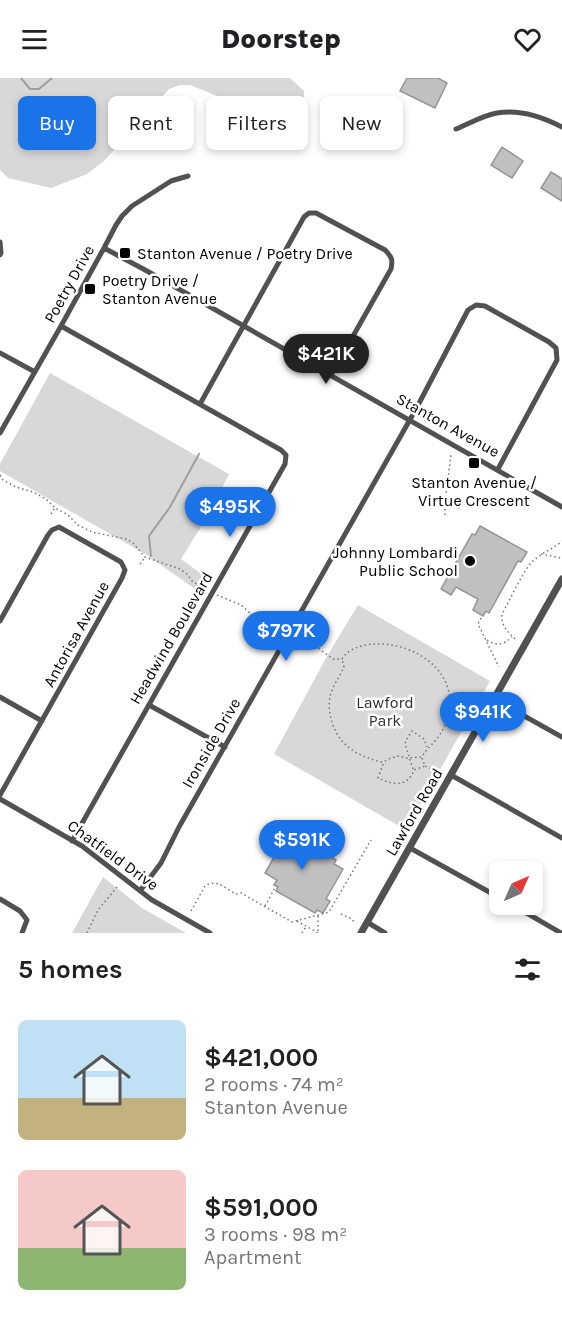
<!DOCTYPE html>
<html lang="en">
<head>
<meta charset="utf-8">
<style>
  body { margin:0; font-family:Karla,sans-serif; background:#f6f6f6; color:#202124; height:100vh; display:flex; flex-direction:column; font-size:22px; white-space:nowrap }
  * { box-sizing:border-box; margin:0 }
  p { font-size:20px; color:#757577 }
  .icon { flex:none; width:33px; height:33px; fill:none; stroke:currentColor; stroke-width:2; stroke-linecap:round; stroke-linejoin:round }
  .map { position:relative; height:855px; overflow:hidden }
  .side { display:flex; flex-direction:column; background:#fff; flex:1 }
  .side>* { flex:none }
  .banner { position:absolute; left:18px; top:18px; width:526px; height:54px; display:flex; gap:12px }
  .needle { width:39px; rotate:45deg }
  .controls { position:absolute; left:489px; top:783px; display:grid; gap:12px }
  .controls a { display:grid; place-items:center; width:54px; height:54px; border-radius:9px; background:#fff; box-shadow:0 3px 9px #0003; font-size:30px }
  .price { position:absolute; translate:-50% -51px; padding:0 14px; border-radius:21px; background:#1a73e8; color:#fff; font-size:20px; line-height:39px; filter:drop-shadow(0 2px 3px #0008) }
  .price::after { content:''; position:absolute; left:50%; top:36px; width:18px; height:14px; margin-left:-9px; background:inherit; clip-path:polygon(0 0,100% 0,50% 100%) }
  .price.active { background:#222; color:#fff }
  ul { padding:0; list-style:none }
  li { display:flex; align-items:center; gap:18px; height:150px; padding:0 18px }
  li span { display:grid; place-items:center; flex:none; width:168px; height:120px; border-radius:9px; color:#555 }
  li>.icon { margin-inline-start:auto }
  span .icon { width:72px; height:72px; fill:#fffc; stroke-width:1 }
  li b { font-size:26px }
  h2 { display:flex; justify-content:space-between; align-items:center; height:72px; padding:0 18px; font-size:26px }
  .pill { padding:0 21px; border-radius:9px; background:#fff; box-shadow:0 3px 9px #0003; font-size:21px; line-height:54px }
  .pill.active { background:#1a73e8; color:#fff }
  header { display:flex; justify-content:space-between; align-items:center; height:78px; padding:0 18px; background:#fff; font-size:27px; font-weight:800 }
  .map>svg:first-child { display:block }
</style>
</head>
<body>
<header><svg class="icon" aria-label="menu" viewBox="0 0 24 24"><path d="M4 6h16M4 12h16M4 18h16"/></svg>Doorstep<svg class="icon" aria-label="heart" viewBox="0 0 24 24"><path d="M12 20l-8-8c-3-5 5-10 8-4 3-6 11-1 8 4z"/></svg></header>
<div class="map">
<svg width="562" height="855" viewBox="0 0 562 855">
  <rect width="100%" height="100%" fill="#fff"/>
  <path fill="#d8d8d8" d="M0,0H290L304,13V19C298,25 291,36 283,38C270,41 206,13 190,7H180L169,11L104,83L87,96L51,110L8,100L0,92Z
    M50,295L229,396L209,436L181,481L211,503L201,515L145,476L0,393V386Z
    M358,527L490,603L406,752L274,676L326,580Z
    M103,799L142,830L186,855H72Z"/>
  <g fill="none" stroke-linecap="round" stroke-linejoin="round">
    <path stroke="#9f9f9f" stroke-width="2" d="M21,0L30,11H39L52,0
      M151,478L149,458L170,429L199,376"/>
  </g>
  <path fill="#c0c0c0" stroke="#959595" stroke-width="1.5" d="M407,0H438L447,5L435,30L400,13Z
    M502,69L523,83L512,100L491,87Z
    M551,94L562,101V123L541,110Z
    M480,448L527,474L521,484L518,483L489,535L486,533L483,538L473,532L478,521L456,509L451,517L441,511L472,456L475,457Z
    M278,749L333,780L336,782L334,786L343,791L326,821L330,823L323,835L317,832L315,835L276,813L278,809L274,807L277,802L265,795L276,776L268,772L270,768L268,767Z"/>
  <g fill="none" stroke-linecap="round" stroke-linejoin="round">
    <path stroke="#737373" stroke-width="1.5" stroke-dasharray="1.5 3" stroke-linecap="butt" d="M0,397L3,402L16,409L33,414L46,421L55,430L68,437L78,447L92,454L126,461L133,465L145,479L180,491L187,496L193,504L207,511
      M446,424L462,432
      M51,436L55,430
      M445,437V424L451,377
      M541,476L561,480
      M140,486L145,479
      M217,517L241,527L250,535L284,553
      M481,540L478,546L499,589
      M294,559L318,570L333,581H342C348,571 361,567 374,566C409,564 452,587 450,628C449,640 443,653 436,662C430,669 427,670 422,679L407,680L398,678L391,680L383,684H381C358,678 339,668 332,644C329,635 328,625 331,615C334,606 340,598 344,589L342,581
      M515,561C507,553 501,548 502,536C510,522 521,497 531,485C540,475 552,472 562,463
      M487,562C497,568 503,567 512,559
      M422,680L425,688L439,695
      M383,686L378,700C391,706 407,711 414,692L425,688
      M413,691L405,666L406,662L412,653L424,661L427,669
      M265,828L276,808
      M191,833L205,808C216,800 226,811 236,816L241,815L292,844L329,834L371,762
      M341,836L352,841L354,844
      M318,838V854
      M297,843L318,855
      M87,855L98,832L117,809
      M302,855L306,849"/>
    <path stroke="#515151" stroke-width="5" d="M456,51C468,46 484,37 497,35C519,31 543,39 562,49
      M0,164L1,175L0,177
      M104,170L147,193L562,429
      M61,248L281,372L286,377L285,386L72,763
      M0,275L35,294
      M200,326L304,139L309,135H316L385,172C392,179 393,182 391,191L331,297
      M0,355L61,248L104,170L116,147L122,138L132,128L171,103L188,98
      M0,543L48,457L52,452L59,449L121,484L125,492L122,500L0,717
      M0,619L42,643
      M494,621L562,659
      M149,627L225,669
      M451,697L562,760
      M0,721L82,768L152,822L210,855
      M410,770L500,820
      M140,813L161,785L179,749L416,331L468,232L476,227L485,228L549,264L556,270L557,282L498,391
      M0,821L20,833L27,842L22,855
      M511,826L561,855
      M367,844L385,855"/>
    <path stroke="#515151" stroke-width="7" d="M361,855L562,501"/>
  </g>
  <g fill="#000" stroke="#fff" stroke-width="2">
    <rect x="119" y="169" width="12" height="12" rx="3"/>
    <rect x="84" y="205" width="12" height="12" rx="3"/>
    <rect x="468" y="379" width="12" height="12" rx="3"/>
    <circle cx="470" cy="483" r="6"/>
  </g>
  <g text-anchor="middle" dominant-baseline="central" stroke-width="5" stroke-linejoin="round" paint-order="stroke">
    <g font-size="16" fill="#000" stroke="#fff" text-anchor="start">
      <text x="137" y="175">Stanton Avenue / Poetry Drive</text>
      <text x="102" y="202">Poetry Drive /<tspan x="102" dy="18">Stanton Avenue</tspan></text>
      <text x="474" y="404" text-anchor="middle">Stanton Avenue /<tspan x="474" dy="18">Virtue Crescent</tspan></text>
      <text x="458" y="474" text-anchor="end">Johnny Lombardi<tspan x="458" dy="18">Public School</tspan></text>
    </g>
    <g font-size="16" fill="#000" stroke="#fff">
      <text transform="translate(69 206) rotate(-61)">Poetry Drive</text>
      <text transform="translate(448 347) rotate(29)">Stanton Avenue</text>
      <text transform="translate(76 556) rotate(-61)">Antorisa Avenue</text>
      <text transform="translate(171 560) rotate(-60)">Headwind Boulevard</text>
      <text transform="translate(211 665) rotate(-60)">Ironside Drive</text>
      <text transform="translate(414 734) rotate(-60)">Lawford Road</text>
      <text transform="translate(113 777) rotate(36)">Chatfield Drive</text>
    </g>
    <g font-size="16" fill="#2f2f2f" stroke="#fff">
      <text x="385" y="624">Lawford<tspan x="385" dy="18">Park</tspan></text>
    </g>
  </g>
</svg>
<div class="controls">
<a><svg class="needle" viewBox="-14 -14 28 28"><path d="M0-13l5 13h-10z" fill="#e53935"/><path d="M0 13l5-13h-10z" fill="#757577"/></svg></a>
</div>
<b class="price active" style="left:326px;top:307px">$421K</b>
<b class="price" style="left:230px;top:460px">$495K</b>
<b class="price" style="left:286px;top:584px">$797K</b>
<b class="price" style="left:483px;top:665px">$941K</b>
<b class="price" style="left:302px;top:793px">$591K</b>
<div class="banner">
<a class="pill active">Buy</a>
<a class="pill">Rent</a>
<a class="pill">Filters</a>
<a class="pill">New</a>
</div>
</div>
<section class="side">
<h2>5 homes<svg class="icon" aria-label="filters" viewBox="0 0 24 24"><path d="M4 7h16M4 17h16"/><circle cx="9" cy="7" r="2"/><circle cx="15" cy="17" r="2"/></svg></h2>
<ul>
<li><span style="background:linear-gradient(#bfe0f5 65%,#c2b280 0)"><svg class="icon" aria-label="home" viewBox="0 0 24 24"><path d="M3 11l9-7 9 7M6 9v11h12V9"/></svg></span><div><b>$421,000</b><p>2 rooms · 74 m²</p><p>Stanton Avenue</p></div></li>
<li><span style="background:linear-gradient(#f6c9c9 65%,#8fb573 0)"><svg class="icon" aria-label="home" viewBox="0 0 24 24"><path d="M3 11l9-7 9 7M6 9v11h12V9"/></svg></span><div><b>$591,000</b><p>3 rooms · 98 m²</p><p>Apartment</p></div></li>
</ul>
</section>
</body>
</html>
